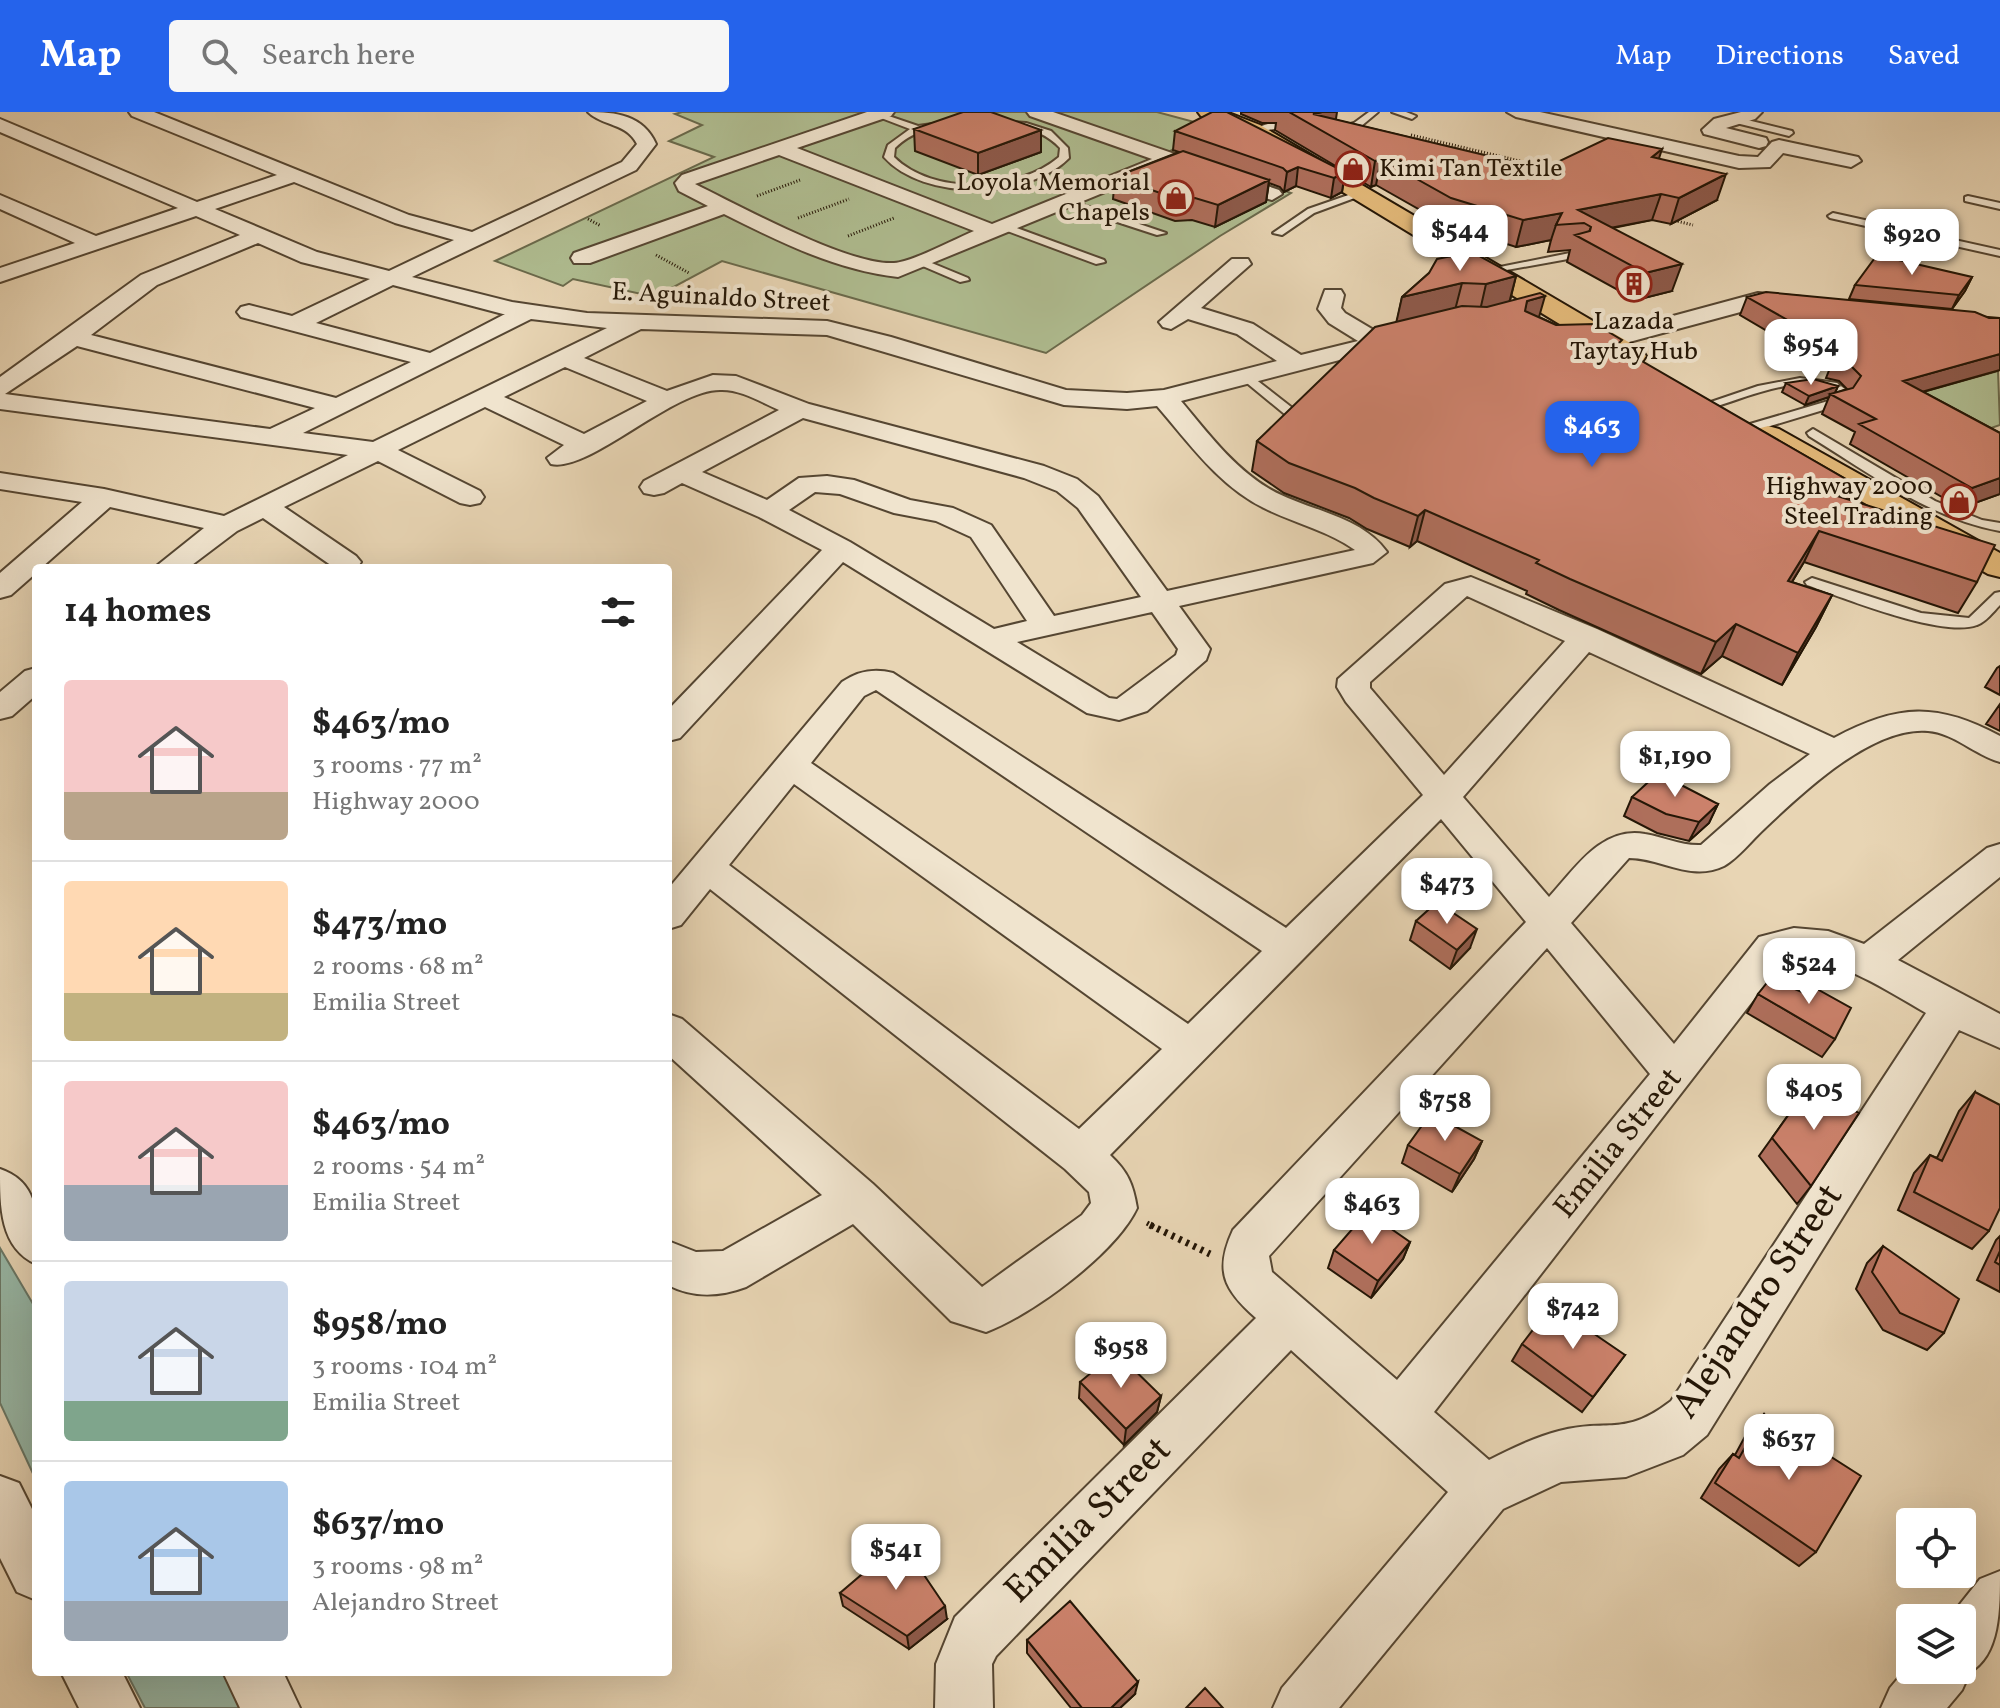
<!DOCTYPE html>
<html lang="en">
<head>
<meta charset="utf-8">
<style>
  body { margin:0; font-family:Vollkorn,serif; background:#f6f6f6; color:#222; height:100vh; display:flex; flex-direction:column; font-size:30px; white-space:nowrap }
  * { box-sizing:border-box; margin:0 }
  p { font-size:26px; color:#767676 }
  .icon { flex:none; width:44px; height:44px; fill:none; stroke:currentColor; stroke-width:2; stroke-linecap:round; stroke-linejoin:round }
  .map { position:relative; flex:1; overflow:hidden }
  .drawer { position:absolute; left:32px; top:452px; width:640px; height:1112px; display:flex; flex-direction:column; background:#fff; border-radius:8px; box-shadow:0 8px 32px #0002 }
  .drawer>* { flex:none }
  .tools { position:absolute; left:1896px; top:1396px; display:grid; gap:16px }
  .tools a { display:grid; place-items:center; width:80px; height:80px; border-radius:8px; background:#fff; box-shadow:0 8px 32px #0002; font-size:40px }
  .price { position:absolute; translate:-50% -68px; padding:0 18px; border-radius:16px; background:#fff; color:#222; font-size:26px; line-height:52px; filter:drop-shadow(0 2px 4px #0008) }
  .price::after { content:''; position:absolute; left:50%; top:48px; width:24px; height:18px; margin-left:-12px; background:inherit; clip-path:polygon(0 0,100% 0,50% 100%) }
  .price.selected { background:#2563eb; color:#fff }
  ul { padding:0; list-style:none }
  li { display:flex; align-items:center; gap:24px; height:200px; padding:0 32px }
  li+li { border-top:2px solid #e0e0e0 }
  li span { display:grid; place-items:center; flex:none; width:224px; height:160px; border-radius:8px; color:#555 }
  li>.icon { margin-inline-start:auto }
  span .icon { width:96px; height:96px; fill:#fffc; stroke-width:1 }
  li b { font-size:34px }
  h2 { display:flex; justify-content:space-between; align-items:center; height:96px; padding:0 32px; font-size:34px }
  header { display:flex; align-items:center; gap:48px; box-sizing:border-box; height:112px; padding:0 40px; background:#2563eb; color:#fff }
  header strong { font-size:38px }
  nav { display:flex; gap:44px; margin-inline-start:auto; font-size:28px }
  .search { width:560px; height:72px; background:#f6f6f6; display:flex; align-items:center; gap:20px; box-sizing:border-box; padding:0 28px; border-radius:8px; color:#767676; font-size:30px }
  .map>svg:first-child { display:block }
</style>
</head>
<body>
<header>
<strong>Map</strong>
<div class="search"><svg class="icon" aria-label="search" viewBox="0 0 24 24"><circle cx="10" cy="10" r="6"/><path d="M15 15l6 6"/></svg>Search here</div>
<nav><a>Map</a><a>Directions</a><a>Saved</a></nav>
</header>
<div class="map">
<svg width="2000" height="1596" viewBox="0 0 2000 1596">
  <rect width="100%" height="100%" fill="#e8d5b4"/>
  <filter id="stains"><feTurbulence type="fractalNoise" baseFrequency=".0025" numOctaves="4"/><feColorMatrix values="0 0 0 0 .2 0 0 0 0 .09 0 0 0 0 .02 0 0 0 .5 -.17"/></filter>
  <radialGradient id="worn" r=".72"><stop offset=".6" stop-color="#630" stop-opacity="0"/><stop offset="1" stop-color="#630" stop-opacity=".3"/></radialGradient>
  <path fill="#b0be92" stroke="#6a6a4c" stroke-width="2" d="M682,0H1157L1213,15L1170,39L1291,81L1220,124L1046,241L722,149L655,185L573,167L563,174L495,149L714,45L669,29L702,13L675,2Z
    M1998,259L2000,313L1965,325L1894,288Z"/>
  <path fill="#98b9a8" stroke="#6a7867" stroke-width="2" d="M0,1136L36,1197V1368L0,1291Z
    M126,1560H236L255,1596H145Z"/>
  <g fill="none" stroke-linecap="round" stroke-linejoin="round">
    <defs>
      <path id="service" d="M877,0L918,14L968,7L1026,11L1051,19L1068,36L1069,46C1028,88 923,89 884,45L888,33L910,17L876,4ZM956,12C991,11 1034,8 1060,36L1059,45C1018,80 933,84 894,45L895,36C912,19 933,15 956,12Z
        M1369,0H1378L1360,15L1334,21L1330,18L1354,11Z
        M1392,0H1406L1416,4L1412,7Z
        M1731,4L1792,19L1793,21L1789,24L1728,9Z
        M1281,8L1301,12L1252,21L1248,18Z
        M1360,79L1368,81L1314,101L1282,123L1273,121L1308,97Z
        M1968,84L2000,91V97L1965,89V85Z
        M1062,88H1068L1166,121L1157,123L1062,92Z
        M1833,101L2000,138V144L1830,106L1828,104Z
        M1006,112L1104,148L1105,150L1096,152L1002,117L1001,115Z
        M1575,140L1580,143L1579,145L1490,161L1485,158Z
        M922,147L968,166L969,168L960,170L918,152V148Z
        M1242,263H1250L1295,298V304H1287L1242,267Z
        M1800,266L1837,271L1850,281L1843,292L1754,319L1748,315L1750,312L1835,287L1838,282C1804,258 1749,285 1714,295L1708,291L1758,274Z
        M1813,317L1935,389L1982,408L2000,411V419C1929,406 1869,361 1809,324L1807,321Z
        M1812,466L1921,501L1969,506L1995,481L2000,480V493C1993,500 1986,510 1977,513C1942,526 1844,486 1807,473L1805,470Z"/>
      <path id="minor" d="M129,0H154L409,103L472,120L622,50L637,32C627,11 602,14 588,0C616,0 643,3 656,32L636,58L412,165L512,190L587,201L827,209L891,225L1066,278L1127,281L1164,278L1277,249L1237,222L1188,207L1171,217L1163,215L1159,210L1232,147H1248L1251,152L1201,196L1253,212L1301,243L1358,229L1329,211L1318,197L1325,178H1341L1344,183L1341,196L1345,201L1382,223L1401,218L1409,220L1413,225L1409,230L1181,289C1207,320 1233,355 1268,376C1306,399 1360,402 1387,440L1373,451L1179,494L1210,537L1206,548L1147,599L1119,608L1087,601L843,450L680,626L668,629V598L822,438L759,405L682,371L664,381L654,383L644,381L640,375L644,369L779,298C761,290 740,277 720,278C672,278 589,361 551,352L547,346L564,333L485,295L398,338L480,379L484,385L480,391L470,393L460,391L378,349L284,395L356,444L361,450L357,456H335L263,406L237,419L188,456H154L204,416L110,395L41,456H36V461L11,483L0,486V461L82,390L0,377V361L104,377L224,404L348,343L0,297V265L141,163L240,123L196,104L0,170V156L75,131L0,97V83L96,124L178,96L0,20V7L197,90L277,63L132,4ZM294,70L395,111L454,128L389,159L317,140L215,97ZM258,131L301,150L370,167L292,204L249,193L241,195L237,200L241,205L411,250L336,286L91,223L157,173ZM393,173L503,202H505L430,241L316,211ZM531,207L607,216L373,330L303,321ZM641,217L827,223L1064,293L1127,297L1157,294C1189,331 1219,374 1264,396C1294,411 1327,418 1355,438L1167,479L1098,384L1077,367L1044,354L809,292L736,264L713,263L667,279L584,246ZM77,234L315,296L270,317L5,282ZM565,255L647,289L584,322L504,285ZM803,306L1024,366L1057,379L1078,396L1141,485L1054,504L991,413L953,396L910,388L854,368L827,364L799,366L767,388L702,360ZM815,380L840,382L894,401L936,409L971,425L1027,509L994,517L850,430L789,398ZM1152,500L1178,537L1176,543L1117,587L1109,586L1017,530Z
        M867,0H894L891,4L797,36L992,112L1152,47L1030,4L1027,0H1053L1279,78L1282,82L1272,88L1265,86L1171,53L898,165C836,158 780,130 724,102L590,151H574L571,146L574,141L708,94L679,79L675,71L682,63ZM779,43L974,119C955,127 912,150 894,151C849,154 738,93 695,72Z
        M1507,0H1540L1739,44L1758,45L1772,30L1779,28L1858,45L1861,49L1851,55L1783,41L1770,55L1739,56L1516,5Z
        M1741,0H1762L1755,7L1726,16L1766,26L1768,30L1766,34L1759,36L1704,22L1702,18L1714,7Z
        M1758,181L1802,185L1805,190L1802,195H1759L1607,236L1599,234L1595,229L1599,224Z
        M1471,465L1597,517L1834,626C1897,592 1937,590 2000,624V650C1975,643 1954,621 1928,619C1872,614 1802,681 1764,717C1752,728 1738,746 1724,754C1691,770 1661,746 1629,746L1571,811L1674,932L1759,825L1794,816L1828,819L1864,832L1987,736L2000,732V765L1898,848L2000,902V936L1959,918L1707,1323L1683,1343L1626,1365L1561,1370L1503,1397L1339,1596H1273L1282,1576L1448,1380L1291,1238L996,1544L992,1552L993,1596H935L936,1552L955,1505L1256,1206C1224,1178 1214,1159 1233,1118L1526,810L1441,707L1110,1043C1128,1060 1133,1072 1137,1096C1116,1141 1032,1203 986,1220L951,1209L853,1112L746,1175C719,1185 693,1186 668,1173V1129L696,1140L723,1139L822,1083L668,943V902L682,907L873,1072L982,1175L1082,1103L1091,1091L1089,1080L1065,1057L710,777L681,813L668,817V777L842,570C858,559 874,556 893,561L1286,816L1423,683L1346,590L1337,575L1338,567L1445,472ZM1467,484L1565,529L1444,663L1370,576V570ZM1589,540L1810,642L1770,672L1701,733C1681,734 1664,725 1645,722C1601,714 1575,757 1549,785L1463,685ZM876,578L1262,839L1188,912L811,651L864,584ZM794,672L1162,937L1079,1017L729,753ZM1547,836L1650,962L1397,1268L1272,1160L1269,1144ZM1794,844C1844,850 1883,876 1926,901L1671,1289C1623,1326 1608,1306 1559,1319C1535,1325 1511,1337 1489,1348L1434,1300L1786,846Z
        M36,556V583L12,604L0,607V580L25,559Z
        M0,1057C44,1072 36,1113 36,1152C0,1136 0,1095 0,1057Z
        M0,1364L19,1371L36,1405V1488L17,1480L0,1446Z
        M2000,1459C2000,1497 2000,1543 1970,1560L1962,1578L1947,1596H1881L1890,1576L1910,1552V1558H1962V1506H1949L1980,1467Z
        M61,1560H122L140,1596H79Z
        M223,1560H283L300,1596H240Z"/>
      <path id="primary" d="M1198,0H1226L1260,13L1642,238L1646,244L1642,250L1632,252L1622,250L1310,60L1244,23L1201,4Z
        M1768,314L1779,317L2000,441V465L1988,462L1757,329L1753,323L1757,317Z"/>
    </defs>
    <use href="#service" stroke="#554632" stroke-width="4"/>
    <use href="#minor" stroke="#554632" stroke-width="4"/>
    <use href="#primary" stroke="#241606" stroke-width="4"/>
    <path stroke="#241606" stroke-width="3" stroke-dasharray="1 2" stroke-linecap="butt" d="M1411,23L1549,56
      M757,84L800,68
      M798,106L849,87
      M588,107L601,114
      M1672,108L1693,113
      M848,124L894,106
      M656,143L689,161"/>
    <path stroke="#241606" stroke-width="5" stroke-dasharray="2 4" stroke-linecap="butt" d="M1147,1111L1154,1115"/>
    <path stroke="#241606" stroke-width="7" stroke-dasharray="3 5" stroke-linecap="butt" d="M1150,1113L1210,1142"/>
    <use href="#service" fill="#f0e4ce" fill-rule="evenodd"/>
    <use href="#minor" fill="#f0e4ce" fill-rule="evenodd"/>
    <use href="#primary" fill="#e4ba7a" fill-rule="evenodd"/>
  </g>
  <path fill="#af6f5c" stroke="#241606" stroke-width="2" d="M1241,0H1322L1336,8L1543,57L1659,47L1717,88L1671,112L1652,108L1613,116L1672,179L1636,188L1567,150L1570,138L1548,140L1551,128L1516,135L1445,112L1376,73L1371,75L1275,18L1276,11H1262L1241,2Z
    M914,17L1041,18V40L978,63L915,39Z
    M1175,19L1345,60L1342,80L1331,86L1296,74L1284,80L1280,75L1269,71L1266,90L1215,115L1192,108L1175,109L1113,87L1115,65L1179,40L1173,38Z
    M1429,161L1516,164L1510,189L1539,205L1556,213L1619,237L1856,373L1849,388L1977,470L1958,501L1804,450L1792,470L1832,483L1816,515L1782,573L1722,544L1701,562L1559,498L1526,482L1527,479L1417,429L1410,435L1367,417L1349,406L1284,381L1252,359L1257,329L1397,210L1402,185Z
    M1972,165L1965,179L1952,197L1849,187L1855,173Z
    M1747,185L2000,206V258L1923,280L2000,321V382L1961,396L1850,332L1855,320L1822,302L1829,285L1805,293L1782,280L1786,271L1838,274L1835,281L1847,277L1839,269L1826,266L1830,256L1740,203Z
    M2000,554V583L1985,575L1997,556Z
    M2000,592V619L1986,612Z
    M1632,685L1718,692L1709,711L1689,729L1657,721L1624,704Z
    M1416,809L1470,836L1450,857L1410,828Z
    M1758,882L1835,927L1822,945L1747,901Z
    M1809,974L1811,1074L1797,1092L1759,1044Z
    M1975,980L1989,1119L1972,1137L1898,1098L1914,1061L1930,1043L1937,1046L1959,999Z
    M1482,1029L1474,1047L1452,1080L1402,1051L1408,1033Z
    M2000,1124V1180L1977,1168L1996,1128Z
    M1410,1130L1403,1147L1371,1186L1328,1156L1334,1138Z
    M1883,1134L1944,1221L1927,1238L1883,1218L1856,1177L1867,1151Z
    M1522,1232L1625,1243L1582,1300L1512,1249Z
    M1080,1270L1161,1284L1157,1300L1124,1333L1079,1286Z
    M1764,1302L1816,1440L1799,1454L1701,1386L1719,1357L1733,1342L1735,1343L1749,1317Z
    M840,1481L947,1507L909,1537L843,1494Z
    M1027,1528L1135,1582L1120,1596H1071L1027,1541Z"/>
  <path fill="#8e5a4b" stroke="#241606" stroke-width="2" d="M1322,0H1337L1334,20L1313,2Z
    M1041,18V40L978,63V41Z
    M1662,37L1654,62L1652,45Z
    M1381,47L1376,73L1371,75L1375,49Z
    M1298,55L1296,74L1284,80L1287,60Z
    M1345,60L1342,80L1331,86L1334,66Z
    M1726,62L1717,88L1671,112L1679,86Z
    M1269,68L1266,90L1215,115L1218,93Z
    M1661,82L1652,108L1589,120L1591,115L1578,98Z
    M1562,101L1556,113L1551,128L1516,135L1523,108Z
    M1682,152L1672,179L1636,188L1645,161Z
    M1516,164L1508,195L1479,203L1486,172Z
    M1972,165L1965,179L1952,197L1959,183Z
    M1462,171L1454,202L1395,216L1402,185Z
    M1545,184L1537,212L1519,218L1527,189Z
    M2000,242V258L1893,288L1903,269Z
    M1838,274L1834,283L1830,282L1829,285L1805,293L1809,284Z
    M2000,366V382L1961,396L1972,376Z
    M1856,373L1841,404L1837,384Z
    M1425,398L1417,429L1410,435L1418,404Z
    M1819,419L1804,450L1773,501L1788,469Z
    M1832,483L1816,515L1782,573L1798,541Z
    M1736,512L1722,544L1701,562L1716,530Z
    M1718,692L1709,711L1689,729L1699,710Z
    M1477,817L1470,836L1450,857L1457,838Z
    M1482,1029L1474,1047L1452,1080L1460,1062Z
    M1410,1130L1403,1147L1371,1186L1378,1169Z
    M1161,1284L1157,1300L1124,1333L1126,1317Z
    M945,1494L947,1507L909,1537L907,1524Z
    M1138,1570L1135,1582L1120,1596H1111Z"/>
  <path fill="#cb816b" stroke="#241606" stroke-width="2" d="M963,0H991L1041,18L978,41L914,17Z
    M1212,0H1227L1345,60L1334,66L1298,55L1287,60L1283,56L1175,19Z
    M1289,0H1322L1313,2L1543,57L1608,26L1662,37L1652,45L1726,62L1679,86L1661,82L1578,98L1682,152L1645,161L1575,123L1590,119L1591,115L1584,111L1556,113L1562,101L1523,108L1451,86L1381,47L1375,49Z
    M1183,39L1269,68L1218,93L1195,86L1177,87L1115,65Z
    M1472,140L1516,164L1486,172L1462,171L1402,185L1429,161L1437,147Z
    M1877,143L1972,165L1959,183L1855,173Z
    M1766,180L1975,200L1989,206H2000V242L1903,269L2000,321V366L1972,376L1859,312L1876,307L1830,282L1853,276L1861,264L1847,250L1834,247L1849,243L1747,185Z
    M1540,181L1545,184L1527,189L1525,199L1556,213L1595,212L1622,228L1616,234L1856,373L1837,384L1995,433L1977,470L1819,419L1788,469L1832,483L1798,541L1736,512L1716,530L1570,467L1536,451L1539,448L1425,398L1418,404L1374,386L1355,376L1289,351L1257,329L1375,215L1462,194L1487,195Z
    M1813,267L1838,274L1809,284L1786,271Z
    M1658,661L1718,692L1699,710L1666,702L1632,685Z
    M1437,790L1477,817L1457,838L1416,809Z
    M1770,867L1802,880L1808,872L1851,896L1835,927L1758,882Z
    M1809,974L1859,1001L1811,1074L1772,1026Z
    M1975,980L2000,993V1096L1989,1119L1914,1080L1930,1043L1942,1049Z
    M1431,1001L1482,1029L1460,1062L1408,1033Z
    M1367,1100L1410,1130L1378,1169L1334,1138Z
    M1883,1134L1959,1187L1944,1221L1900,1201L1872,1160Z
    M2000,1139V1153L1995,1150Z
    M1552,1193L1625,1243L1593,1285L1522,1232Z
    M1116,1240L1161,1284L1126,1317L1080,1270Z
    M1764,1302L1861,1364L1816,1440L1715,1371L1733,1342L1739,1346Z
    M901,1429L945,1494L907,1524L840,1481Z
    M1070,1489L1138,1570L1111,1596H1082L1027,1528Z
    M1205,1576L1223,1596H1186Z"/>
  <defs>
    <symbol id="shop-ring" viewBox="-11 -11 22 22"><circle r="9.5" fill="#f0e4ce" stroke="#8f2418" stroke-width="1.5"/><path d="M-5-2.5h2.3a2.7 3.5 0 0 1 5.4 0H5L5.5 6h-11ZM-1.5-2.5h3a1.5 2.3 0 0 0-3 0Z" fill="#8f2418"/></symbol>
    <symbol id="building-ring" viewBox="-11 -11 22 22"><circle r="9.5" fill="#f0e4ce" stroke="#8f2418" stroke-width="1.5"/><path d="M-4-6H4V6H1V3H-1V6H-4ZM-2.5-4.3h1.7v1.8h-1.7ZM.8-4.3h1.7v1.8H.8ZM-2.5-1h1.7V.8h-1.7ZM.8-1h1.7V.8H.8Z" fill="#8f2418"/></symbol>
  </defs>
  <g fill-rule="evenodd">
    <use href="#shop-ring" x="1333" y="37" width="40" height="40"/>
    <use href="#shop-ring" x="1156" y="66" width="40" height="40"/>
    <use href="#building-ring" x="1614" y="152" width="40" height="40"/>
    <use href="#shop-ring" x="1939" y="370" width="40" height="40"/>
  </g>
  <g text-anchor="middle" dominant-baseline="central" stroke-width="8" stroke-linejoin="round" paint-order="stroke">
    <g font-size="26" fill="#241606" stroke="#f0e4ce" text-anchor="end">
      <text x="1379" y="57" text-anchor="start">Kimi Tan Textile</text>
      <text x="1150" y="71">Loyola Memorial<tspan x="1150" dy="30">Chapels</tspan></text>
      <text x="1634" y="210" text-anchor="middle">Lazada<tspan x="1634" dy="30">Taytay Hub</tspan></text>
      <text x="1933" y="375">Highway 2000<tspan x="1933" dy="30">Steel Trading</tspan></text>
    </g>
    <g font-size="26" fill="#241606" stroke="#f0e4ce">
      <text transform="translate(721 186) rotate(3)">E. Aguinaldo Street</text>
    </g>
    <g font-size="32" fill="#241606" stroke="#f0e4ce">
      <text transform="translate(1619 1032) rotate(-51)">Emilia Street</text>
    </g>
    <g font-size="38" fill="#241606" stroke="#f0e4ce">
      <text transform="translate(1759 1190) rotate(-56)">Alejandro Street</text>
      <text transform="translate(1089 1409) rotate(-45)">Emilia Street</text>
    </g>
  </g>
  <rect width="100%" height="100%" filter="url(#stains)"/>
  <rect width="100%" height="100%" fill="url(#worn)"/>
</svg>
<div class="tools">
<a><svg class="icon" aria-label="locate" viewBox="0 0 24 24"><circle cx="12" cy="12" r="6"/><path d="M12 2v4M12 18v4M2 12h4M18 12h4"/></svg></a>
<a><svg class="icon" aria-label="layers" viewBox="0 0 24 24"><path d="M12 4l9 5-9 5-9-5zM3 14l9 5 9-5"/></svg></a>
</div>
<b class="price" style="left:1460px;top:161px">$544</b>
<b class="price" style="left:1912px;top:165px">$920</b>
<b class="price" style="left:1811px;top:275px">$954</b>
<b class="price selected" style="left:1592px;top:357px">$463</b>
<b class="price" style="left:1675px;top:687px">$1,190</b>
<b class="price" style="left:1447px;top:814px">$473</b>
<b class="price" style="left:1809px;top:894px">$524</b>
<b class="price" style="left:1814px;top:1020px">$405</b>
<b class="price" style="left:1445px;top:1031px">$758</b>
<b class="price" style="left:1372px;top:1134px">$463</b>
<b class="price" style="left:1573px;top:1239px">$742</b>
<b class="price" style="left:1121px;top:1278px">$958</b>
<b class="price" style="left:1789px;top:1370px">$637</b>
<b class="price" style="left:896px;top:1480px">$541</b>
<section class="drawer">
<h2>14 homes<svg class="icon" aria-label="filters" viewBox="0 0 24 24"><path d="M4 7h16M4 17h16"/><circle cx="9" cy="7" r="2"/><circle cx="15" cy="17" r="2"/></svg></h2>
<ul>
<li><span style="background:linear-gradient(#f6c9c9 70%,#b9a48a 0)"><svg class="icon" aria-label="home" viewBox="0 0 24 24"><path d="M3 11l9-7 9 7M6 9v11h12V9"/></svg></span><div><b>$463/mo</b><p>3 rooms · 77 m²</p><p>Highway 2000</p></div></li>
<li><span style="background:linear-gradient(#ffd9b3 70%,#c2b280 0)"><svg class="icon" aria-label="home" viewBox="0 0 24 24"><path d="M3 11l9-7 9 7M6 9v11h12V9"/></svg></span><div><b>$473/mo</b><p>2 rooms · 68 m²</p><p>Emilia Street</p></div></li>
<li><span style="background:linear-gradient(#f6c9c9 65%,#9aa5b1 0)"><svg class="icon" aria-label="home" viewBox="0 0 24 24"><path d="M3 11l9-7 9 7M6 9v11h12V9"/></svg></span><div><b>$463/mo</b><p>2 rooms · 54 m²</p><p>Emilia Street</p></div></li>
<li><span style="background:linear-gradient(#c9d6e8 75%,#7fa58c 0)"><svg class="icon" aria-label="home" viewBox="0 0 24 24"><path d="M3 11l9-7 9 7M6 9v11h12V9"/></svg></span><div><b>$958/mo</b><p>3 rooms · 104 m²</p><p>Emilia Street</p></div></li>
<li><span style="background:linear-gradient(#a9c7e8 75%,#9aa5b1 0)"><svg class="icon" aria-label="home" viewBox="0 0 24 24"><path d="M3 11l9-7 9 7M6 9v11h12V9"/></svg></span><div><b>$637/mo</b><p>3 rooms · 98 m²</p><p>Alejandro Street</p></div></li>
</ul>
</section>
</div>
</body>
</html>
